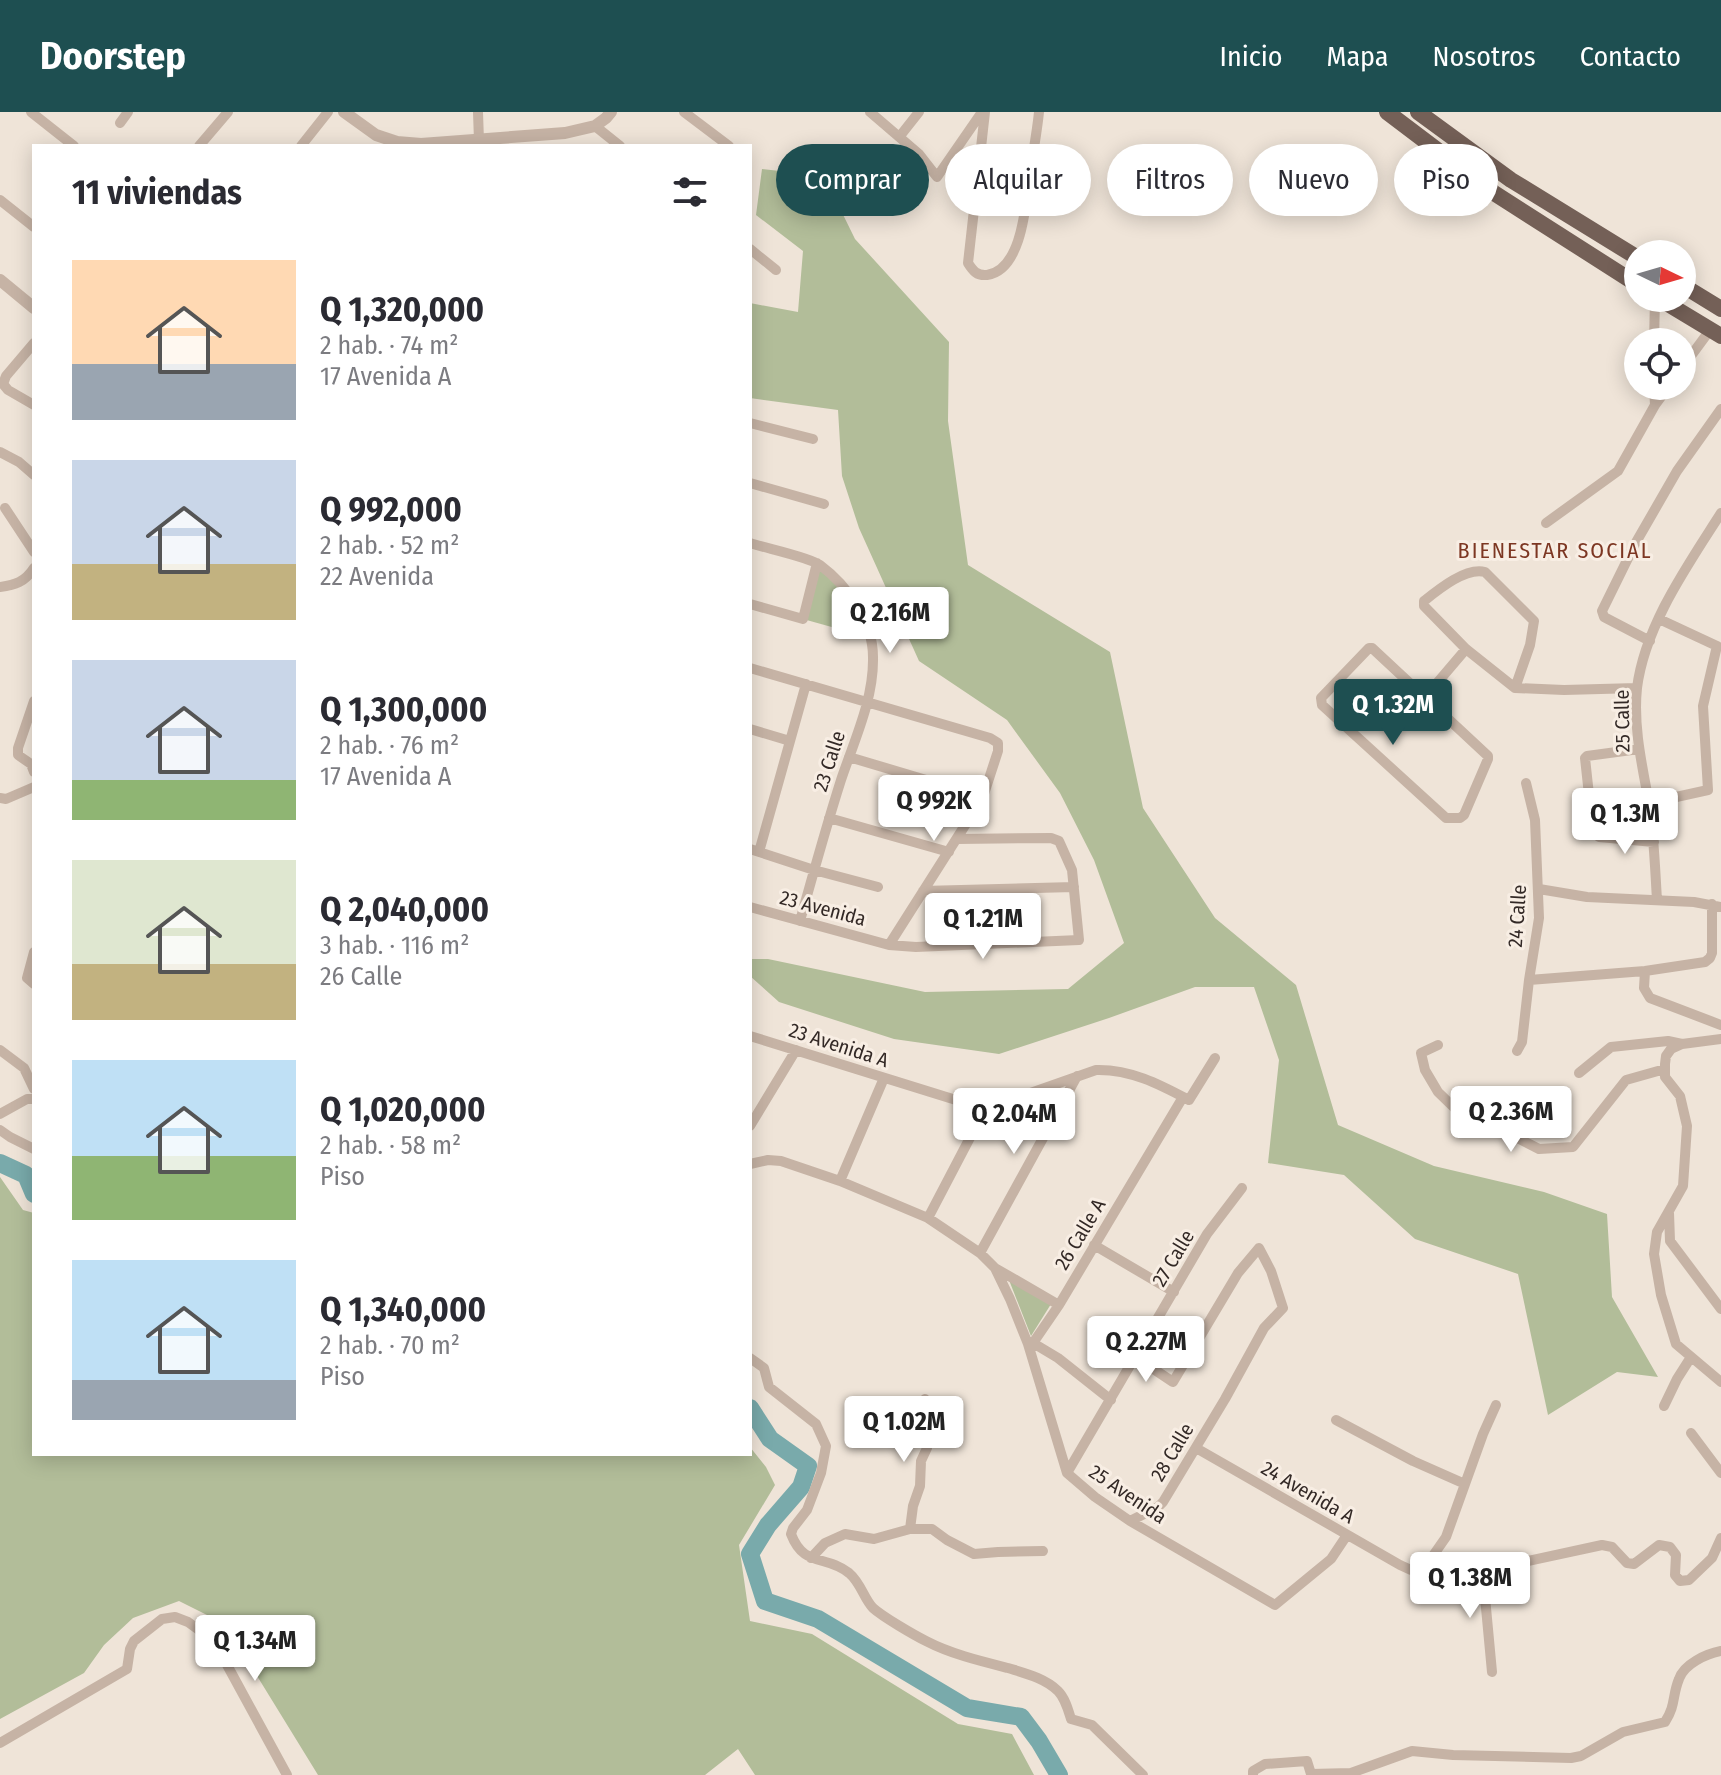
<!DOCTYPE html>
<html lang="es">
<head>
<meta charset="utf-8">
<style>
  body { margin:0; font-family:"Fira Sans Condensed",sans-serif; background:#f2f2f3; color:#2b2b33; height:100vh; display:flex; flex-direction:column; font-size:30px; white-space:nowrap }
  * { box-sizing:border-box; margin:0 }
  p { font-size:26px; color:#7c7c81 }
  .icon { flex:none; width:44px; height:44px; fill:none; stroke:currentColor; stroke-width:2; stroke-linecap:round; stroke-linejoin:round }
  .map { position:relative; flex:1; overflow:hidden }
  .panel { position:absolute; left:32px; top:32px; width:720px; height:1312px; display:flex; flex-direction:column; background:#fff; border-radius:0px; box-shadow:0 4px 20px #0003 }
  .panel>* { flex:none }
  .banner { position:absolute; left:776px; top:32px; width:760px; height:72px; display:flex; gap:16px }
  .needle { width:52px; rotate:95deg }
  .fabs { position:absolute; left:1624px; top:128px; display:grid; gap:16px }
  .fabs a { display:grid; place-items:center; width:72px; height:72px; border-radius:50%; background:#fff; box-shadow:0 4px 20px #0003; font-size:40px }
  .price { position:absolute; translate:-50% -68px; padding:0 18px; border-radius:8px; background:#fff; color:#222; font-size:26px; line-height:52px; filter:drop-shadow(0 2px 4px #0008) }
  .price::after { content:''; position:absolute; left:50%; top:48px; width:24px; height:18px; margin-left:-12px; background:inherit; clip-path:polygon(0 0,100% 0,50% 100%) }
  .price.active { background:#1e4f51; color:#fff }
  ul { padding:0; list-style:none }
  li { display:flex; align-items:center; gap:24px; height:200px; padding:0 40px }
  li span { display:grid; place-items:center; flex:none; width:224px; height:160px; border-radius:0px; color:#555 }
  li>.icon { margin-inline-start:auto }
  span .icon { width:96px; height:96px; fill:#fffc; stroke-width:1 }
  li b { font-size:34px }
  h2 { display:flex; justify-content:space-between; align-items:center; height:96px; padding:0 40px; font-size:34px }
  .chip { padding:0 28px; border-radius:36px; background:#fff; box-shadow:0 4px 20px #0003; font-size:28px; line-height:72px }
  .chip.active { background:#1e4f51; color:#fff }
  header { display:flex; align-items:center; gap:48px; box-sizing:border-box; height:112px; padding:0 40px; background:#1e4f51; color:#fff }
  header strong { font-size:38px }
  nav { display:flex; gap:44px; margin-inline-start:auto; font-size:28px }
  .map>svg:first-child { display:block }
</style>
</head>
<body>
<header>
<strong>Doorstep</strong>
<nav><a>Inicio</a><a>Mapa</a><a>Nosotros</a><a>Contacto</a></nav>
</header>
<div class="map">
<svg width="1721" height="1663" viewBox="0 0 1721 1663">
  <rect width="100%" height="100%" fill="#efe4d8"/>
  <path fill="#b2bd99" d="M762,57L824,64L855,127L949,230L948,309L968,453L1110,540L1143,696L1215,806L1296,873L1338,1013L1434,1054L1544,1080L1607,1102L1612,1185L1658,1265L1617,1260L1548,1303L1518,1162L1415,1127L1344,1063L1268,1051L1279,948L1254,875H1195L1109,906L999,942L894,927L779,890L750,864V847H768L925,880L1068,877L1124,831L1094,748L1060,681L1007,608L919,549L859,416L842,364L838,298L750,286V191L798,200L803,139L756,103Z
    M817,451L843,475L871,526L803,507Z
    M0,1065L23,1098L34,1101V1342H750V1335L766,1355L775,1373L739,1433L750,1509L812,1522L958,1612L1012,1622L1034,1663H755L738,1637L705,1663H318L225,1512L179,1489L133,1506L104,1533L84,1561L0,1607Z
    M1009,1168L1051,1192L1031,1224Z"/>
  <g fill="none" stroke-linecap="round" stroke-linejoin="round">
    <path stroke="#79aaab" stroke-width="18" d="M0,1051L26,1063L34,1082
      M750,1296L770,1327L808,1354L801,1375L768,1413L750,1442L765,1489L818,1507L967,1596L1021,1605L1039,1629L1059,1663"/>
    <path stroke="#c6b3a5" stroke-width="10" d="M31,0L74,34
      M478,0L479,29
      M684,0L729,34
      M870,0L919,42L937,65L982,0
      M985,0L968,151C973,159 977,164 987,163C1023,158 1026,89 1030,61C1033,41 1037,20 1039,0
      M120,11L128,0
      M595,14L620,34
      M900,24L919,0
      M199,34L228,0
      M301,34L328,0
      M0,88L34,115
      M750,137L776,158
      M1654,230L1655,186
      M34,231L6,264L3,272L8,278L34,293
      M1682,256L1710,218
      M1654,274L1655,293
      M750,311L813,327
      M0,340L19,350L34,363
      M750,371L824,392
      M5,396L34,440
      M1546,411L1618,359L1655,293L1669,274
      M750,431C765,436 809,445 820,453C847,473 873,509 873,545C874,587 854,629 841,668C826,715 813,762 800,809
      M0,475C15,473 25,470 34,456
      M750,492L803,507L817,451
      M1650,529L1604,505L1602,499L1635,432L1677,359L1721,297
      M1369,536H1372L1488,644V647L1464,703L1460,706H1446L1322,593L1321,586Z
      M750,556L990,626L998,631V639L983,685L889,833
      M1515,576L1530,533L1534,509L1485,460C1466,455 1439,477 1424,489V494L1466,537L1515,576L1564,578L1637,576
      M1426,584L1466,537
      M34,589L18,636V643L31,652L34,660
      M750,617L790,629
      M1639,637L1587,644L1585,646L1593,720L1599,725L1654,730
      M849,645L983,685
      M0,686L6,687L34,675
      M1649,691L1708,678L1703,594L1717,534L1659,507
      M829,706L949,740
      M750,737L814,758L878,775
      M759,740L806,572
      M1539,777L1587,785L1694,790L1721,795
      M923,779L1074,775
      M1657,788C1655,756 1654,723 1649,691C1642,653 1633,614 1637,576C1645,513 1688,453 1721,401
      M750,795L889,833L916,835L1079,828L1072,758L1059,729L1051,726L957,727
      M34,840L27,866L34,872
      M1645,859L1644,876L1650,886L1721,913
      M1529,868L1645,859L1705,850L1710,846L1712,841V792
      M750,924L985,997L1096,958C1130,957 1159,972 1189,988L1215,946
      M1682,932L1671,937L1666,944L1665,952V965L1680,984L1687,1014L1683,1074L1657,1120L1654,1142L1661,1183L1676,1232L1721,1270
      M1438,933L1421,941L1425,958L1438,980L1473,1014L1504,1019L1539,1037L1573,1035L1626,968L1665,957
      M0,938L24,956L34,977
      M1517,939L1522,930L1529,868L1539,806L1535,708L1526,671
      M1579,961L1611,935L1668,929L1682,932L1721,927
      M0,1002L27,987H34
      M750,1014L796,938
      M0,1018L10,1025L34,1037
      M750,1052L768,1048L781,1049L840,1069L928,1106L980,1141L995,1156L1059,1193
      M840,1069L884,966
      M1669,1101L1670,1129L1721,1197
      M928,1106L985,997
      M1094,1133L1174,1180
      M980,1141L1077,964
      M995,1156L1010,1187L1028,1232L1067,1361L1095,1385L1130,1409L1275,1493L1331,1447L1347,1423
      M1033,1231L1058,1246L1111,1288
      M1028,1232L1033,1231L1059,1193L1183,985
      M750,1246L764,1256L769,1275L816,1312L826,1334L821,1361L807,1398L793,1416L791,1422C804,1456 825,1442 849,1461C861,1471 864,1487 873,1496C883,1505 914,1523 926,1529C951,1542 980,1549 1008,1556C1024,1561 1045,1566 1058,1579C1065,1586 1068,1597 1071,1607L1092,1613L1143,1663
      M1664,1294L1677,1267L1691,1245
      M1336,1308L1413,1349L1465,1372
      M1691,1321L1721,1361
      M1196,1336L1400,1453L1411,1458L1482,1453H1510L1602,1433L1612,1435L1627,1451L1634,1452L1659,1433L1670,1435L1676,1443L1675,1463L1680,1469L1689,1468L1712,1446L1721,1426
      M1067,1361L1207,1122L1242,1076
      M1130,1409L1158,1395L1163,1390L1225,1287L1264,1216L1283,1196L1271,1159L1259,1136L1238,1161L1173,1270L1137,1246
      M910,1417L913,1394L920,1374L921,1349L927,1336L929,1313L925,1287
      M811,1446L825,1431L845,1422L874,1427L910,1417H932L947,1428L974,1442L998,1440L1043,1439
      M1482,1453L1492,1560
      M1423,1458L1446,1425L1483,1322L1496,1293
      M0,1631L127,1557L130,1537L134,1529L162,1507L175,1505L188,1510L214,1529L287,1663
      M1253,1663V1659L1265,1652L1307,1649L1311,1662L1351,1661L1412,1639L1453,1643L1571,1646L1581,1644L1623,1620L1665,1610C1676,1593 1672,1584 1679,1567C1684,1552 1706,1542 1721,1539"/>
    <path stroke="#c6b3a5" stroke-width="12" d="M344,0L376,23L397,30L421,32L565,21L595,14L606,6L611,0
      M0,168L34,196"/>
    <path stroke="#746057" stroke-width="16" d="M1387,0L1494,81L1638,173
      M1418,0L1511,68L1638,146
      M1682,173L1721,197
      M1658,186L1721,224"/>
  </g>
  <g text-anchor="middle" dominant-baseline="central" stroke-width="6" stroke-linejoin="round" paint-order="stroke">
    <g font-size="20" fill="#332926" stroke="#f8eee4">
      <text transform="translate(1622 609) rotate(-91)">25 Calle</text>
      <text transform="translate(829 649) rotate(-72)">23 Calle</text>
      <text transform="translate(823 796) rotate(15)">23 Avenida</text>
      <text transform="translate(1517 804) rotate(-86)">24 Calle</text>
      <text transform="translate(839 933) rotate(18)">23 Avenida A</text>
      <text transform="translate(1080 1122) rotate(-59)">26 Calle A</text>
      <text transform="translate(1173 1146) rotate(-59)">27 Calle</text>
      <text transform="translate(1172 1340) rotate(-59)">28 Calle</text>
      <text transform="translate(1308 1380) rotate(30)">24 Avenida A</text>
      <text transform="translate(1128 1382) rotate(34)">25 Avenida</text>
    </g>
    <g font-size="22" letter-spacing="2" fill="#7d3723" stroke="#f8eee4">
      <text x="1555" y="438">BIENESTAR SOCIAL</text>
    </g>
  </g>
</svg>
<div class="fabs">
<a><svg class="needle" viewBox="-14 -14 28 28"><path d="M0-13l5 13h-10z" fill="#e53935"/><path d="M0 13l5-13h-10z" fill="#7c7c81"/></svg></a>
<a><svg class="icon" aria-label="locate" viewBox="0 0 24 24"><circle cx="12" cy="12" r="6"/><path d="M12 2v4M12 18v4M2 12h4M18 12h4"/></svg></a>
</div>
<b class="price" style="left:890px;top:543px">Q 2.16M</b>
<b class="price active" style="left:1393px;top:635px">Q 1.32M</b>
<b class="price" style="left:934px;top:731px">Q 992K</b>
<b class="price" style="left:1625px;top:744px">Q 1.3M</b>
<b class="price" style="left:983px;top:849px">Q 1.21M</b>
<b class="price" style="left:1511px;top:1042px">Q 2.36M</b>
<b class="price" style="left:1014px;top:1044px">Q 2.04M</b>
<b class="price" style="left:1146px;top:1272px">Q 2.27M</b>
<b class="price" style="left:904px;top:1352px">Q 1.02M</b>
<b class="price" style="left:1470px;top:1508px">Q 1.38M</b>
<b class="price" style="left:255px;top:1571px">Q 1.34M</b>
<div class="banner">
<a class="chip active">Comprar</a>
<a class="chip">Alquilar</a>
<a class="chip">Filtros</a>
<a class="chip">Nuevo</a>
<a class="chip">Piso</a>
</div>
<section class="panel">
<h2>11 viviendas<svg class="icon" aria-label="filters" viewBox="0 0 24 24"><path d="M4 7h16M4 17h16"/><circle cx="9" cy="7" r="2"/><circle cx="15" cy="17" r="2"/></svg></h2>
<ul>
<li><span style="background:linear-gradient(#ffd9b3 65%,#9aa5b1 0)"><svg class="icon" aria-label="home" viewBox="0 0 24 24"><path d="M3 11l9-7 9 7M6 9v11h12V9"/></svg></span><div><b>Q 1,320,000</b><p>2 hab. · 74 m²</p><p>17 Avenida A</p></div></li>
<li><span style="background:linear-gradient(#c9d6e8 65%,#c2b280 0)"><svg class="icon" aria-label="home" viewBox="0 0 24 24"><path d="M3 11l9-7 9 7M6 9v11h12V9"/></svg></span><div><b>Q 992,000</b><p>2 hab. · 52 m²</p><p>22 Avenida</p></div></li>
<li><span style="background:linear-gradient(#c9d6e8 75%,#8fb573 0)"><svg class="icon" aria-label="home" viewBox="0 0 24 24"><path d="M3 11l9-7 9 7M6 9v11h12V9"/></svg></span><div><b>Q 1,300,000</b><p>2 hab. · 76 m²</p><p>17 Avenida A</p></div></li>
<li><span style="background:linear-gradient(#dfe7d0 65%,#c2b280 0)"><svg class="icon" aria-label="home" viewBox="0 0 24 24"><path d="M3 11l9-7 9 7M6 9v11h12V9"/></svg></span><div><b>Q 2,040,000</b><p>3 hab. · 116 m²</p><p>26 Calle</p></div></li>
<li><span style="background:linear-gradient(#bfe0f5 60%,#8fb573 0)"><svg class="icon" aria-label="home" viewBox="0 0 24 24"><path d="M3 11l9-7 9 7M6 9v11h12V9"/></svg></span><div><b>Q 1,020,000</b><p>2 hab. · 58 m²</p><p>Piso</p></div></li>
<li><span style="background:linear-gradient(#bfe0f5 75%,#9aa5b1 0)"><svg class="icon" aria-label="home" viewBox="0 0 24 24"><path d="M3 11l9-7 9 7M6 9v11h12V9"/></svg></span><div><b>Q 1,340,000</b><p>2 hab. · 70 m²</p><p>Piso</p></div></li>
</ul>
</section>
</div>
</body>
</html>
